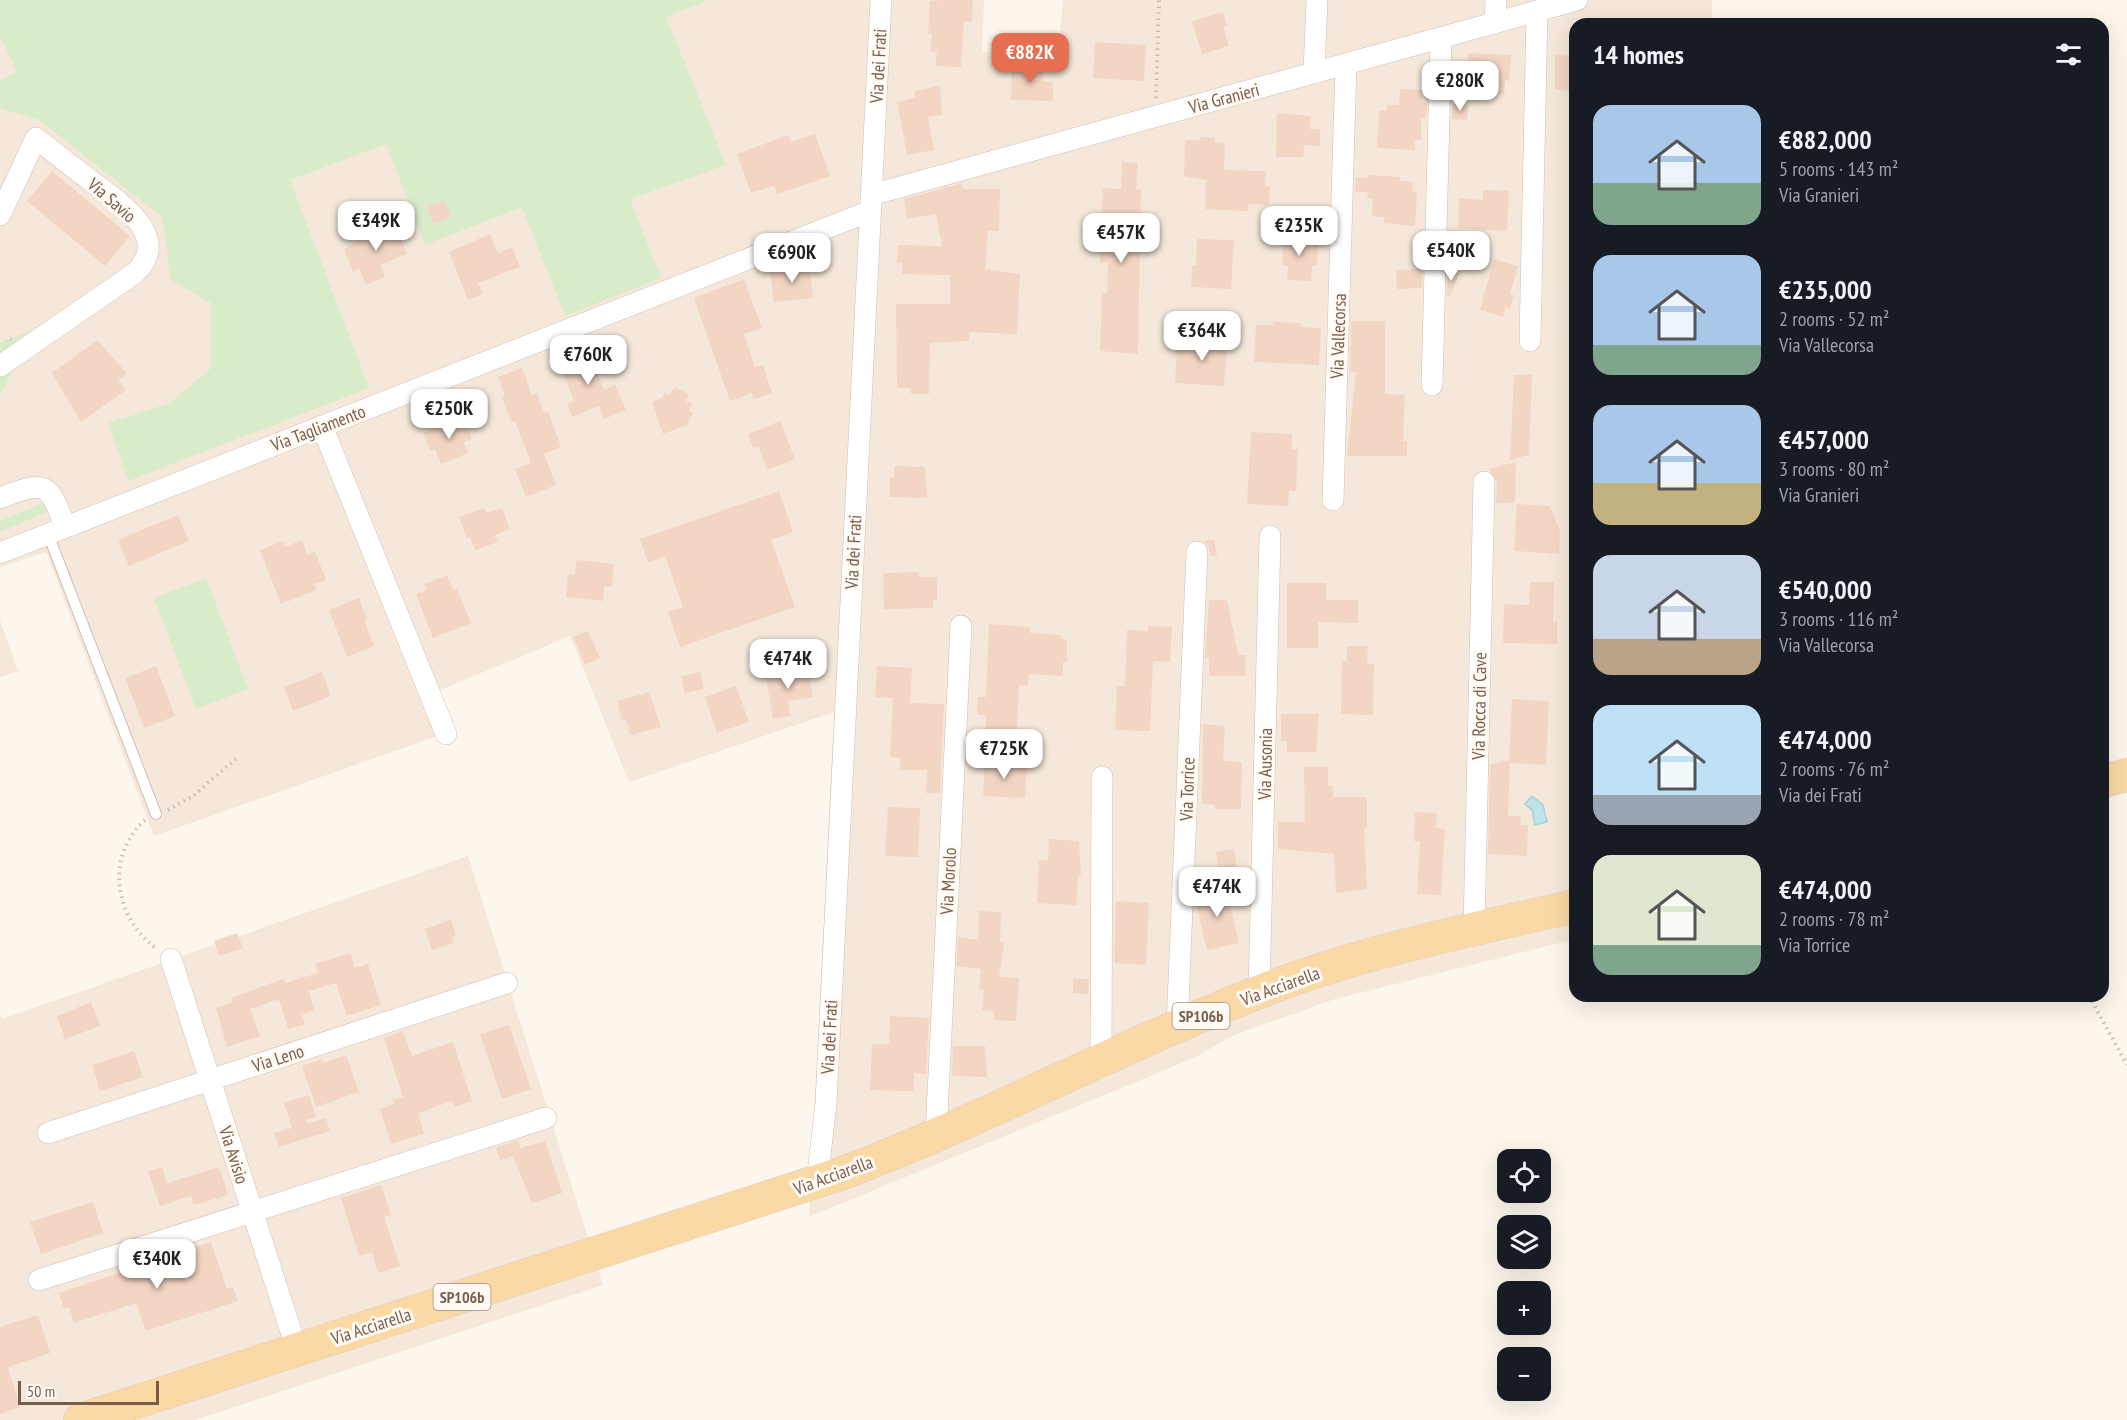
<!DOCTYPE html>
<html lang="en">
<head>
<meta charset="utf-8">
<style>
  body { margin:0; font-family:"PT Sans Narrow",sans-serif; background:#20242c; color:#f1f3f6; height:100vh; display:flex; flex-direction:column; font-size:22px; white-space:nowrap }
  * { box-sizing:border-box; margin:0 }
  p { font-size:20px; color:#9ea1a6 }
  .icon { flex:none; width:33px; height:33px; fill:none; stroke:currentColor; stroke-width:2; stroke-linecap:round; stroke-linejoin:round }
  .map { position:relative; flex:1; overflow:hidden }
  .drawer { position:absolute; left:1569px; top:18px; width:540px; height:984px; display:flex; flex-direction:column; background:#171b24; border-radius:18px; box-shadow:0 6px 24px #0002 }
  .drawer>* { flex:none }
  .buttons { position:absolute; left:1497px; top:1149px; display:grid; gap:12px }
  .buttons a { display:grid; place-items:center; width:54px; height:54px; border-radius:12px; background:#171b24; box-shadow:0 6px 24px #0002; font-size:30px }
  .scale { position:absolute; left:18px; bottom:15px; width:141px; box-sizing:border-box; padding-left:6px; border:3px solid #7a5c4d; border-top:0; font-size:16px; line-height:21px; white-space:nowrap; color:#7a5c4d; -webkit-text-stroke:4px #fffaf3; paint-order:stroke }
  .price { position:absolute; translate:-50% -51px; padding:0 14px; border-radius:12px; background:#fff; color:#222; font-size:20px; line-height:39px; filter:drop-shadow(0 2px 3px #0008) }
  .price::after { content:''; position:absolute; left:50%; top:36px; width:18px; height:14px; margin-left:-9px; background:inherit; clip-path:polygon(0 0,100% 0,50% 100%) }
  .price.selected { background:#e76f51; color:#fff }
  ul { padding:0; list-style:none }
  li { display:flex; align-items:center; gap:18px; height:150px; padding:0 24px }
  li span { display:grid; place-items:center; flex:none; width:168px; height:120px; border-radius:18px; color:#555 }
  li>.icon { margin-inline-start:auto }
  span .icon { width:72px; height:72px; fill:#fffc; stroke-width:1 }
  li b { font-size:26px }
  h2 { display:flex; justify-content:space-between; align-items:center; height:72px; padding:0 24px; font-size:26px }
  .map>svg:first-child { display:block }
</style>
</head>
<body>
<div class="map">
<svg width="2127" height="1420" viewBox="0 0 2127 1420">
  <defs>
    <pattern id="park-tufts" width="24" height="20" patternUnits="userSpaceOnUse" patternTransform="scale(1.5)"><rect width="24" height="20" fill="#d8ecc9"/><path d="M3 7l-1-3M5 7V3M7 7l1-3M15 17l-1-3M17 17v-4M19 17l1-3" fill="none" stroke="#b4c2a5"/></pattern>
  </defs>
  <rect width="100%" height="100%" fill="#fdf6ec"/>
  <path fill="#f5e8da" d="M0,0H984L982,52L1058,57L1063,0H1712V24H1575V939L1335,999L1234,1035L1196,1057L809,1217L834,712L629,782L570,636L424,697L440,735L154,836L46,552L0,567Z
    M0,620L18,671L0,677Z
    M468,856L603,1285L195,1420H0V1015L2,1019Z"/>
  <path fill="#d8ecc9" d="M0,0H708L666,17L726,165L630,199L661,278L565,316L522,207L425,245L386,144L290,180L369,388L128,481L108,423L170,403L211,368V303L171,280L162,217L39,120L0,108V80L17,72L0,36Z
    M45,502L49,511L0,532V521Z
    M206,578L248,689L196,709L154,598Z"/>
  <path fill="url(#park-tufts)" d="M32,330L0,396V343Z"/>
  <path fill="#bfe3e8" stroke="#a5d3da" stroke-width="1.5" d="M1532,796L1543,805L1547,822L1535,825L1532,810L1525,804Z"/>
  <path fill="#f3d5c3" d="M943,0H973L972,22L964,21L961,67L935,66L937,52H930L932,34L928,33L930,1Z
    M1223,12L1227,26L1223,27L1229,46L1202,54L1192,21Z
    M1095,42L1146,45L1144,81L1093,78Z
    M1468,53L1511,55L1509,81L1505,80L1504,94H1466Z
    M1555,55L1575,56V92L1555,89Z
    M1012,65L1044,66L1043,81L1053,82V101L1011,100Z
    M940,86L942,115L928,117L934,150L907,155L897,102L915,98L914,91Z
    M1400,89L1422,90V103H1427L1426,118H1421V140H1415V150L1377,148L1379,111H1386L1387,105H1399Z
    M1452,104L1468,105L1467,120L1452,119Z
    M1277,113L1311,116L1310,129H1320V146L1304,145L1303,157H1276Z
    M815,134L830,176L777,194L774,186L751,193L737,154L788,135L791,142Z
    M1200,137L1215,138V142L1225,143L1224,170L1266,171L1265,186H1270L1269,205L1248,204V211L1205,209L1206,180L1184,176L1185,140H1200Z
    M1122,162L1138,163L1136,189H1141L1138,354L1100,351L1102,293H1107L1108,263H1100L1103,188L1121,189Z
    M52,171L130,236L105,266L27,201Z
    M1369,175L1400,177V181L1413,182L1412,191L1417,192L1415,226L1384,223V217L1372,216L1373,199L1367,198L1368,192H1355L1356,177L1368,178Z
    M962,183L963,189H1000L999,231H988L985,269L1020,274L1017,334L969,332V341L930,343L929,394H911V388H897L896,304H950V275L902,274V263H897L898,245L942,246L936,214L907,219L904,199Z
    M1483,190L1509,191L1507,231L1458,228L1459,198L1483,200Z
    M445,201L451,217L433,224L427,207Z
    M398,221L403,235L400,236L407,254L380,265L385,277L366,285L359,268L353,271L344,249L362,239L360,236Z
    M490,234L498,253L512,247L520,267L478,283L483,294L468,300L449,252Z
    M1284,235H1301V240L1318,242L1317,265H1312L1311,281L1287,280L1288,266L1282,265Z
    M1197,239L1234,240L1231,289L1191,287L1192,265H1196Z
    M1494,259L1518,266L1510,294L1514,295L1510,309L1505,308L1503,317L1480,310Z
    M809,264L813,298L774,302L770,271Z
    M1422,269V288L1397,289L1396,270Z
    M1448,270L1459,274L1450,296L1447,295Z
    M744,279L762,328L744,334L755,367L763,365L772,393L754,399L752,393L730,401L694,298Z
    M1351,321H1385V394L1405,395L1403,441H1407V456H1347L1356,372H1350Z
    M1273,322L1301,323V327L1321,328L1319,365L1254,362L1256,325H1273Z
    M1203,336L1228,337L1224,386L1175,383L1177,346L1187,347V340H1203Z
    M97,340L127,373L118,381L126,390L81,422L52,373Z
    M577,350L579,353L588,350L604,390L615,385L626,410L604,419L599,406L572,417L567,404L574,401L557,357Z
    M522,368L532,395L537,393L544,413L548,411L561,447L544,454L556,485L526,497L515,469L531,463L515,421L511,422L502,398L505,396L498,377Z
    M1514,375H1532L1529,455L1510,460Z
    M674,387L689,394L686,401L692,404L689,411L693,413L687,425L663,434L652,402L662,398L665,393L670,396Z
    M463,417L472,439L464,442L468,453L441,464L435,449L430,451L423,433Z
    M780,421L795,459L767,470L758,446L753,448L748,434Z
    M1251,432L1292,434V449H1298L1296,491H1289L1288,506L1247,504Z
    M1516,462L1515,503H1496L1497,482L1489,469Z
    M894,466L925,467L927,498L890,497V478H894Z
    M779,491L793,532L771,540L795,607L680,647L668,612L683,607L665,556L648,563L640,539Z
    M1517,504L1550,506L1560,531L1559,554L1514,551Z
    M484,508L486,513L502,508L510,529L495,535L498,542L475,550L470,537L467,538L459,517Z
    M178,515L189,541L129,566L118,540Z
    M1214,539L1217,555L1210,556L1209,547L1204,541Z
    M302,540L307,555L315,551L326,580L314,584L317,590L281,604L260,550L283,541L285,547Z
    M576,560L614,564L612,587H604L603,601L566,597L568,574L575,575Z
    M919,572V577H937V600H933V608L884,609L883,573Z
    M447,575L454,591L457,589L471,623L433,638L416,594L427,590L424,584Z
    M1530,582H1554L1553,622H1557V644L1503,643L1504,604L1529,605Z
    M1287,583H1326V600H1358V623L1318,622V648H1287Z
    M359,598L367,619L364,620L374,646L347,657L329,610Z
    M1209,600H1227L1238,655H1246L1245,676H1209V658H1205Z
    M989,624L1030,627V633L1061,635V639L1067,640V662H1063V676L1029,674L1028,685H1019L1017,731L986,730V715H977L978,697H986Z
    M1148,626L1172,627L1170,662L1153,661L1150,731L1115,730L1117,686H1125L1127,630L1148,631Z
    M588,631L600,658L585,665L573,637Z
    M1347,646H1368L1367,664H1374L1373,715L1341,714L1342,661H1347Z
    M156,666L175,716L144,728L125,678Z
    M877,666L912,668L910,703L944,704L940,793H926L927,770H900V758L890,757L893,698L875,697Z
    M808,668L813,697L788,701L790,716L773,719L766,677L771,676V674Z
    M322,672L331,696L293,711L284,687Z
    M700,672L704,689L685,693L681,676Z
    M736,686L749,722L717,733L705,697Z
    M649,692L661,727L630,735L626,719L622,720L617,701Z
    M1512,699L1549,701L1546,765L1510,763L1508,816H1521L1520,825H1528L1527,856L1488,854L1490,765L1509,760Z
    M1281,714H1319L1316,752H1287V741H1281Z
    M1203,724L1225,726L1223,761L1242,762L1241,809H1215V805L1202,804Z
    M985,758L1001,759V767L1027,768L1025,798L983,796Z
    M1304,767H1328V786H1333V797H1367V828H1364L1367,889L1336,893L1334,854L1278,849V822H1305Z
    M888,807L920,808L918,857L885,856Z
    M1415,812L1437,813L1436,828L1445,829L1441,895L1417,894L1420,841H1414Z
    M1049,839L1079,841L1081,876H1078L1076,905L1037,903L1039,860H1048Z
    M1234,849L1238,876L1220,878L1216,852Z
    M1226,886L1239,943L1207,950L1195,899L1201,897L1200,892Z
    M1116,901L1149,903L1146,965L1114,963Z
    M979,911L1001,912L1000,942L1004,943L999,977L1019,978L1016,1021L994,1020V1011L982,1010L984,990L979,989L981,969L957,966L958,937L978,940Z
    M451,920L456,935L452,936L454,943L432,950L425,929Z
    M237,933L243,948L219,956L214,941Z
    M351,953L355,968L368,964L381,1005L347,1016L336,983L309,991L314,1010L302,1015L305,1025L288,1029L279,999L250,1009L260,1036L227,1047L216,1008L233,1002L232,998L271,983L284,979L285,983L318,973L315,964Z
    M1073,978L1089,979L1088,994L1073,993Z
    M91,1002L100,1026L65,1039L57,1016Z
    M890,1016L929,1018L926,1074L914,1073V1091L870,1090L872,1044H889Z
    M509,1025L531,1089L502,1099L480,1034Z
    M403,1031L412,1056L453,1042L472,1101L454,1107L452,1101L418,1113L424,1134L391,1144L380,1109L394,1104L393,1100L403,1097L384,1038Z
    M953,1046H985L987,1077L952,1076Z
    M134,1051L143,1077L100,1091L92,1065Z
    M346,1055L359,1092L316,1107L302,1066L322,1059L323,1063Z
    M309,1095L316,1117L305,1120L306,1124L326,1118L330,1131L279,1147L274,1133L292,1128L284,1103Z
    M518,1140L520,1148L545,1141L562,1193L532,1203L513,1156L500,1160L496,1148Z
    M162,1167L167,1183L219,1167L228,1195L194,1205L191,1196L160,1206L148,1172Z
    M381,1185L391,1215L384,1217L400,1266L378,1273L372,1252L359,1256L341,1198Z
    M93,1202L103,1233L41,1254L30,1222Z
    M211,1242L227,1289L233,1287L238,1301L146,1331L136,1303L74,1323L69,1307L64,1309L59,1293Z
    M38,1315L50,1353L8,1367L20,1407L0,1414V1327Z"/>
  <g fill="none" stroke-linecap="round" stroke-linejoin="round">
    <defs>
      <path id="lane" d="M48,534L156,814"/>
      <path id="street" d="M1495,23L1496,0
        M1314,73L1317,0
        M871,195L1577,0
        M0,215L36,138C54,152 72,167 91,181C117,201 174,236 135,273L0,366
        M1530,341L1537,11
        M1432,385L1441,38
        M322,426L446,734
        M0,498C46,480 49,482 65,527
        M1333,500L1346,64
        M0,553L870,211
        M1474,930L1484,482
        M171,959L297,1350
        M1259,992L1270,536
        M1177,1027L1197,552
        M1101,1061L1102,777
        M48,1133L507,983
        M936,1135L961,626
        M817,1182L826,1103L881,0
        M39,1280L546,1118"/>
      <path id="primary" d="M2103,781L2127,775
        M80,1420L843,1173C991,1117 1130,1041 1277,985C1373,949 1476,929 1575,906"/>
    </defs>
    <use href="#lane" stroke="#d1beb0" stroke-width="12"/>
    <use href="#street" stroke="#d1beb0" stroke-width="22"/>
    <use href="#primary" stroke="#dad1cd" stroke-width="34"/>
    <path stroke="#d9b8a5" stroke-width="4" stroke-dasharray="1.5 4.5" stroke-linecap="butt" d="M1156,98L1159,0
      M168,810L193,796L239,756
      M145,820C104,857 115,919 156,948
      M2089,996L2127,1065"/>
    <use href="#lane" stroke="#fff" stroke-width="10"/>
    <use href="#street" stroke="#fff" stroke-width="21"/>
    <use href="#primary" stroke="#fbd9a5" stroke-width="33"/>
  </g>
  <g text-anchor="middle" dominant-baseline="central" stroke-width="6" stroke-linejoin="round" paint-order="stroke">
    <g fill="#fffaf3" stroke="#a28b7f" stroke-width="1.5">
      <rect x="1172.5" y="1003" width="57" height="26" rx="4.5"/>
      <rect x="433.5" y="1284" width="57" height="26" rx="4.5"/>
    </g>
    <g font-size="16" font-weight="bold" fill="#7a5c4d">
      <text x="1201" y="1016">SP106b</text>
      <text x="462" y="1297">SP106b</text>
    </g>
    <g font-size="18" fill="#7a5c4d" stroke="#fffaf3">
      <text transform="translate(878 66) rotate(-87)">Via dei Frati</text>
      <text transform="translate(1224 98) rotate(-15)">Via Granieri</text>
      <text transform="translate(112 200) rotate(41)">Via Savio</text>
      <text transform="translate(1338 336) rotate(-88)">Via Vallecorsa</text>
      <text transform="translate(318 428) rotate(-21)">Via Tagliamento</text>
      <text transform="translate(853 552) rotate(-87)">Via dei Frati</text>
      <text transform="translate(1479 706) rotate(-89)">Via Rocca di Cave</text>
      <text transform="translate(1265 764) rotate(-89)">Via Ausonia</text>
      <text transform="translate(1187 789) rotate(-88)">Via Torrice</text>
      <text transform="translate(948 881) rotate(-87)">Via Morolo</text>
      <text transform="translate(1280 986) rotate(-20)">Via Acciarella</text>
      <text transform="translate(829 1037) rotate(-87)">Via dei Frati</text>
      <text transform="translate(278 1058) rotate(-18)">Via Leno</text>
      <text transform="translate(234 1155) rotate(72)">Via Avisio</text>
      <text transform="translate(833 1175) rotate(-20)">Via Acciarella</text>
      <text transform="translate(371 1326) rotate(-18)">Via Acciarella</text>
    </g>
  </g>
</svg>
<div class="buttons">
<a><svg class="icon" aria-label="locate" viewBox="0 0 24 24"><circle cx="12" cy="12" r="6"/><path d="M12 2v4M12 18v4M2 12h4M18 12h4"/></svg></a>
<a><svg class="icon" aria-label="layers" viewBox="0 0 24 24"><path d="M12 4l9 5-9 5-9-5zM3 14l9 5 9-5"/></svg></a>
<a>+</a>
<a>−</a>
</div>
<div class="scale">50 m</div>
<b class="price selected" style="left:1030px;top:84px">€882K</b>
<b class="price" style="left:1460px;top:112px">€280K</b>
<b class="price" style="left:376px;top:252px">€349K</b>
<b class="price" style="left:1299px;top:257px">€235K</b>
<b class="price" style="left:1121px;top:264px">€457K</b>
<b class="price" style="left:1451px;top:282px">€540K</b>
<b class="price" style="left:792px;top:284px">€690K</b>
<b class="price" style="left:1202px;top:362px">€364K</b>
<b class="price" style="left:588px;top:386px">€760K</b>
<b class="price" style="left:449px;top:440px">€250K</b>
<b class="price" style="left:788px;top:690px">€474K</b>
<b class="price" style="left:1004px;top:780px">€725K</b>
<b class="price" style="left:1217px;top:918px">€474K</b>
<b class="price" style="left:157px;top:1290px">€340K</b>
<section class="drawer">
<h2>14 homes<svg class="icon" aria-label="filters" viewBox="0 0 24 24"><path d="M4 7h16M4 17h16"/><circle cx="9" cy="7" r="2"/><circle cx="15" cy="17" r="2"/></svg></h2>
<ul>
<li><span style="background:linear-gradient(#a9c7e8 65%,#7fa58c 0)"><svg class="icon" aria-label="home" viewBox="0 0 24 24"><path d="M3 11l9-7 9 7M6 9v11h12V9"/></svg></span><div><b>€882,000</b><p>5 rooms · 143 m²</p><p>Via Granieri</p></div></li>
<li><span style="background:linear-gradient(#a9c7e8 75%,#7fa58c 0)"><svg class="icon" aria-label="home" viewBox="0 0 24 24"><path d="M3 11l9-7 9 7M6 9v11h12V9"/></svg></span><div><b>€235,000</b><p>2 rooms · 52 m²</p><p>Via Vallecorsa</p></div></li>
<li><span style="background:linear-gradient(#a9c7e8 65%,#c2b280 0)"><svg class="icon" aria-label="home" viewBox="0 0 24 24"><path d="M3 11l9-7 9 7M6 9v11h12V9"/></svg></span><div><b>€457,000</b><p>3 rooms · 80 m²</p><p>Via Granieri</p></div></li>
<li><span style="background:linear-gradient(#c9d6e8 70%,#b9a48a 0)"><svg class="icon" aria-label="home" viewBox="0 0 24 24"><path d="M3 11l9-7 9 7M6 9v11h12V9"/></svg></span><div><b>€540,000</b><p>3 rooms · 116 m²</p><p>Via Vallecorsa</p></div></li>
<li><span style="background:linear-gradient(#bfe0f5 75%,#9aa5b1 0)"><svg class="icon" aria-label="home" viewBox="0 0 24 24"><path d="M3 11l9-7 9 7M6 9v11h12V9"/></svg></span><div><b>€474,000</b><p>2 rooms · 76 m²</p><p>Via dei Frati</p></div></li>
<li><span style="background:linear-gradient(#dfe7d0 75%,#7fa58c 0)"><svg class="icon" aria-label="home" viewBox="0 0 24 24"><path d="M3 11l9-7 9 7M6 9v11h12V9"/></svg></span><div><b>€474,000</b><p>2 rooms · 78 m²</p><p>Via Torrice</p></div></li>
</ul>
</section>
</div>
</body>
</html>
